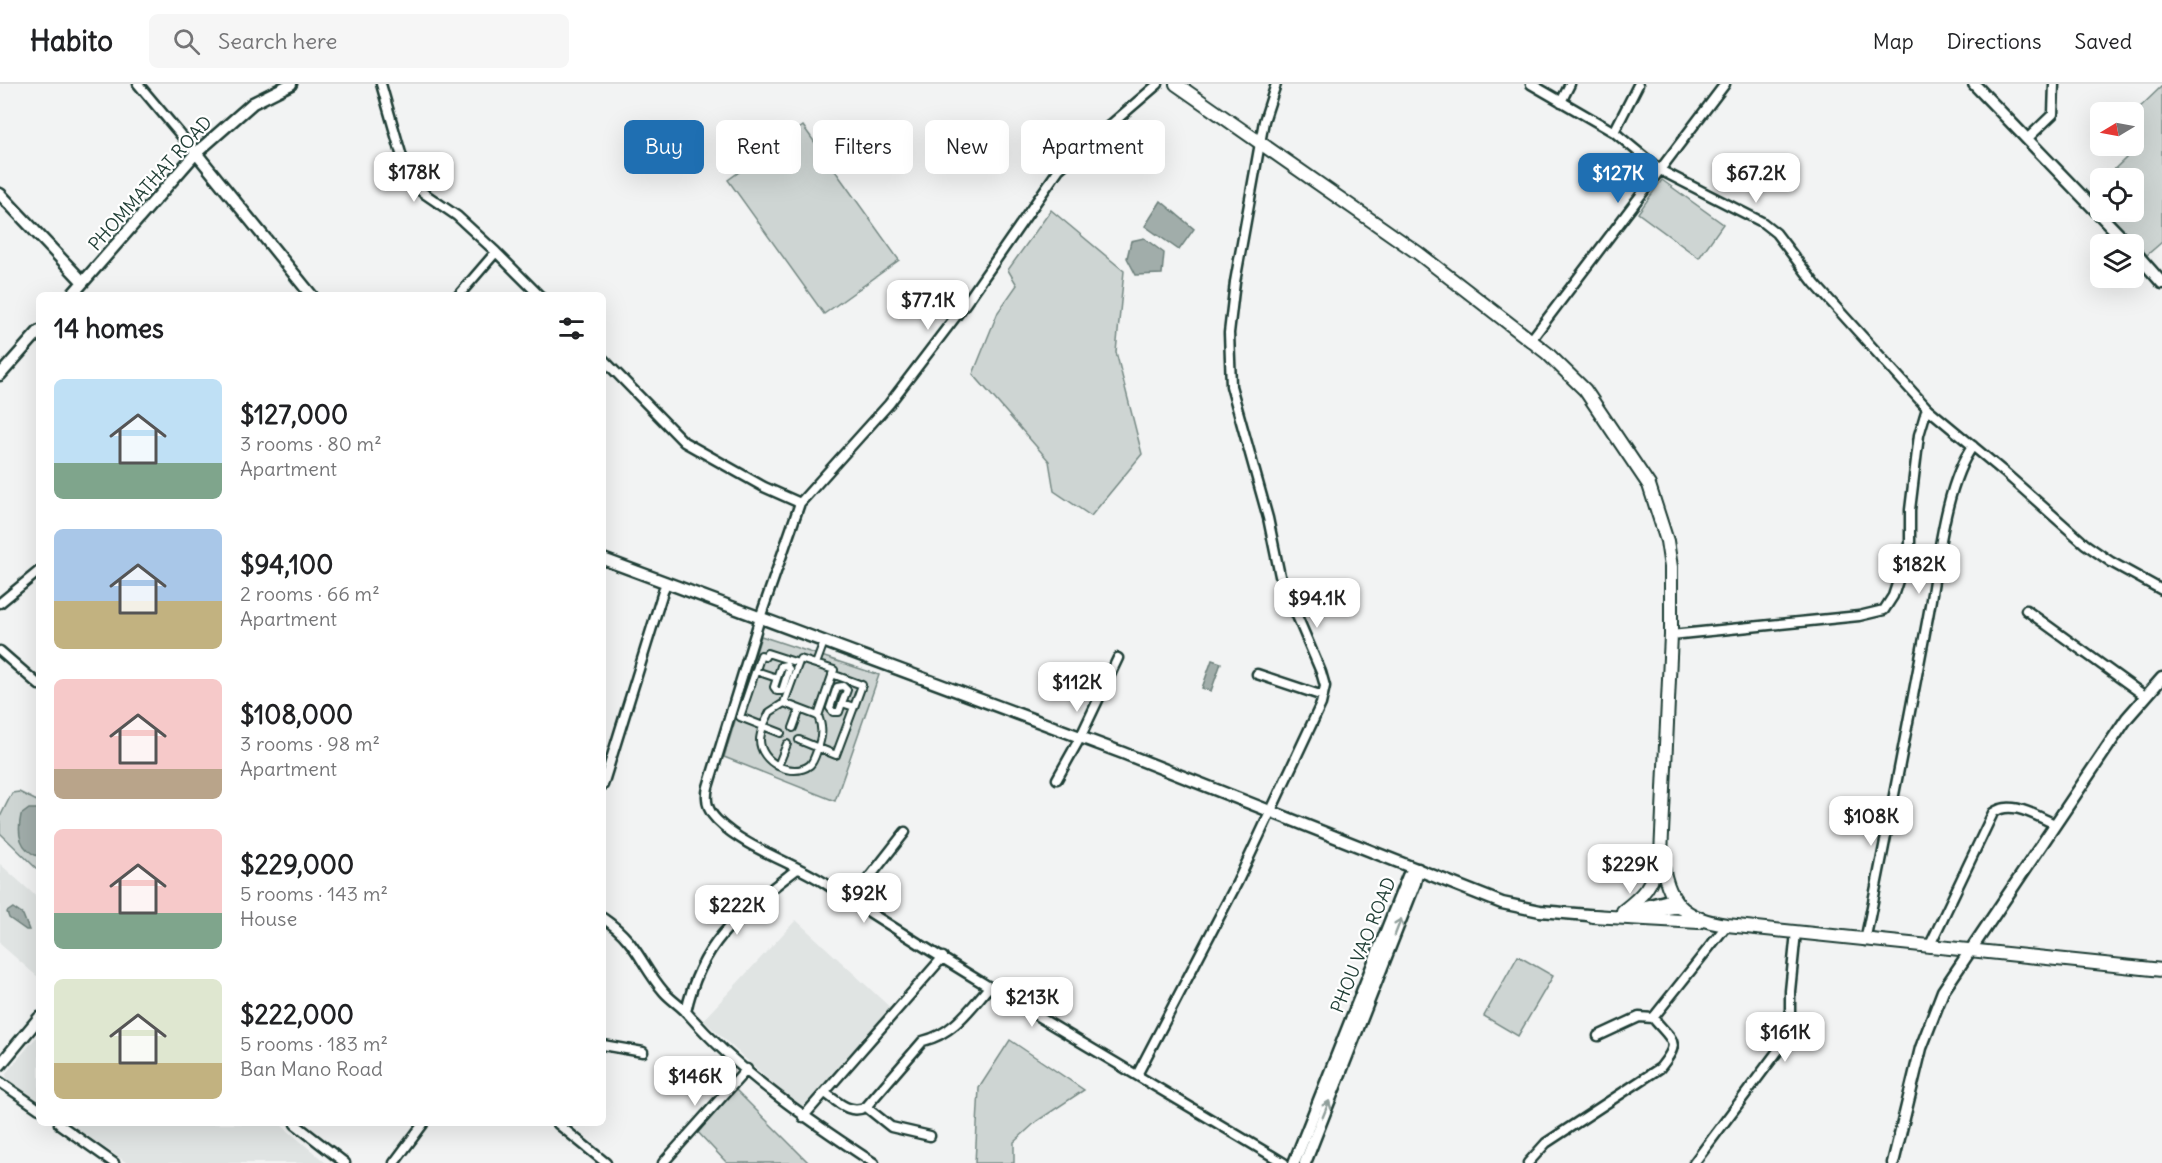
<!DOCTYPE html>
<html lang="en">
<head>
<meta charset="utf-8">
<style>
  body { margin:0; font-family:Delius,sans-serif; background:#f6f6f6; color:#202124; height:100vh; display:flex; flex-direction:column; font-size:22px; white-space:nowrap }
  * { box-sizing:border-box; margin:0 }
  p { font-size:20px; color:#757577 }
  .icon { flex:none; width:33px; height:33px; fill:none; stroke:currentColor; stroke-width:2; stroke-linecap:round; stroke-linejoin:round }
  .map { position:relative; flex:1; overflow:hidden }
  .drawer { position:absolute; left:36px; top:208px; width:570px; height:834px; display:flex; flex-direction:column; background:#fff; border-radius:9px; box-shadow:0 6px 24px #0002 }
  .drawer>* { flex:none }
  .hud { position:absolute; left:624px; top:36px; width:570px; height:54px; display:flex; gap:12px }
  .needle { width:39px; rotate:260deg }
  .tools { position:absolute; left:2090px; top:18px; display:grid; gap:12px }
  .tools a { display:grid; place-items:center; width:54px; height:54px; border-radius:9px; background:#fff; box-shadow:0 6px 24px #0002; font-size:30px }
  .price { position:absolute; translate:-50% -51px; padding:0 14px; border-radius:12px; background:#fff; color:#222; font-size:20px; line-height:39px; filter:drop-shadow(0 2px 3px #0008) }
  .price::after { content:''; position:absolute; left:50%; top:36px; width:18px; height:14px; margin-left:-9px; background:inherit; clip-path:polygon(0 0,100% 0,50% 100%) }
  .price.selected { background:#1f6fb2; color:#fff }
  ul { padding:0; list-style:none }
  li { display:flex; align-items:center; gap:18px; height:150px; padding:0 18px }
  li span { display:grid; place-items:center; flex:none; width:168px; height:120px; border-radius:9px; color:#555 }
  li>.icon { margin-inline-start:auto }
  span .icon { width:72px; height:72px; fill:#fffc; stroke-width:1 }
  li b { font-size:26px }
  h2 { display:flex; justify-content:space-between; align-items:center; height:72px; padding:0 18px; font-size:26px }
  .pill { padding:0 21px; border-radius:9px; background:#fff; box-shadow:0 6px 24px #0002; font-size:21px; line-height:54px }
  .pill.selected { background:#1f6fb2; color:#fff }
  header { display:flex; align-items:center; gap:36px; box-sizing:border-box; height:84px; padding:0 30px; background:#fff; border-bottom:2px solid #e0e0e0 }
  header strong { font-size:28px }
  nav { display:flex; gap:33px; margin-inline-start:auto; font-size:21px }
  .search { width:420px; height:54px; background:#f6f6f6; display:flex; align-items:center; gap:15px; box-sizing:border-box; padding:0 21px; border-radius:9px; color:#757577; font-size:22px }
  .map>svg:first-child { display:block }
</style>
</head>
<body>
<header>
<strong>Habito</strong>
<div class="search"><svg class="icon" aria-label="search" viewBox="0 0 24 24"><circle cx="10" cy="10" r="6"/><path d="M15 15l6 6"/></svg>Search here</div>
<nav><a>Map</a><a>Directions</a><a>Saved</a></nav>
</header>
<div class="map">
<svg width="2162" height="1079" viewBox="0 0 2162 1079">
  <rect width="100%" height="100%" fill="#f2f3f3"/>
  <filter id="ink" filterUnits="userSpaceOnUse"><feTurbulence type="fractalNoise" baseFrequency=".0167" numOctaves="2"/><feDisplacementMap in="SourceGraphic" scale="12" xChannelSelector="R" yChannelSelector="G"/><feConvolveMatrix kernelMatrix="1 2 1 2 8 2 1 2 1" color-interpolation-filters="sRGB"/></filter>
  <g filter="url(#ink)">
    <path fill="#e0e4e3" d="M0,780L39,815V894L0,860Z
      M796,836L895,928L803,1027L703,936Z
      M39,950V1017L7,995L6,989Z
      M70,1040H280L326,1079H127Z"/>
    <path fill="#ced5d3" stroke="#768984" stroke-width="1.5" d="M2162,2V158L2147,171L2106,128H2133V94H2105L2126,74L2129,62H2133L2138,25Z
      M803,42L899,176L824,230L728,96Z
      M1662,96L1723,140L1699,174L1638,129Z
      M1051,126L1124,187L1116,268L1142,370L1091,432L1054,407L1049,377L973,290L998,228L1017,201L1008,186Z
      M761,552L879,591L835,717L724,673Z
      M19,708L39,718V787L0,749V733L12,709Z
      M1518,872L1553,892L1518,952L1484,932Z
      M1010,956L1084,1006L1037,1037L1014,1058V1079H975L979,1004Z
      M732,1002L809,1079H727L694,1044Z"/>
    <path fill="#a1adaa" stroke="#6d807b" stroke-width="1.5" d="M1161,117L1194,145L1179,166L1145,142Z
      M1144,154L1164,169L1162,190L1136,191L1127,174L1131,157Z
      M1212,576L1221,579L1211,607L1202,604Z
      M29,725H39V773C19,765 17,750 21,731Z
      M13,824L23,831L29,846H26L9,834L7,828Z"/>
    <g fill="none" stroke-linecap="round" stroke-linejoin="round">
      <defs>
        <path id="pedestrian" d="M816,580L824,558
          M756,587L777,594L781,582L786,581L789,585L782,607H777L774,603L777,594
          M832,590L862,601L854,623L842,619L839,628H833L830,624L837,603L843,602L847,606L842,619
          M784,619L800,575L834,586L818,632
          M793,644L800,625
          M781,649L763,642C762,646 760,652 760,656C760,678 792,695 810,681C814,677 816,669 818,664C822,652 823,644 818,632L784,619L770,628L763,642L740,633L761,571L765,573L767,569L798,579
          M799,656L836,671L854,623
          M778,682L787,660"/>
        <path id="minor" d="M138,0L196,69
          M381,0L406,87L422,108L457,132L496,168L458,212
          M1158,0L1059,85L966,219L889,320L800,419L760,534L708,703C705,716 707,726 717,736C746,765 793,778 826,800C975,898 1131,987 1284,1079
          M1531,0L1614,48L1660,86L1762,138L1776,149L1815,200L1927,324L2004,388L2085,460L2111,478L2162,506
          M1561,18L1570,0
          M1614,48L1638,1
          M2027,55L2053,30L2054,0
          M496,168L540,212
          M1531,256L1725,0
          M603,275L684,358L764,403L800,419
          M0,519L39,487
          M2026,526L2145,612
          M1671,551L1859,532L1884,526L1893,512L1910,460V426L1919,351L1927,324
          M0,567L39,601
          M1257,590L1323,612
          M1057,695L1080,654L1118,574
          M603,701L666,498
          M851,817L905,748
          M603,834C638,858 640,880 664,908C671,916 681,922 688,930C740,989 808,1036 874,1079
          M1865,857C1887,750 1907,644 1927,538C1937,488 1944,400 1973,362
          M1929,863L1993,729C2011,715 2036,732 2055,740
          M686,928C701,856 742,828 797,785
          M1598,952L1639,933L1653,934L1727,841
          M603,961L643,968
          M1137,991L1237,799L1321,620L1325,602L1321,588L1280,492L1268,434L1231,302L1229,249L1235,198L1264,37L1276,0
          M0,998L39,1025
          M825,1009C838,1018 850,1031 866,1023L923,957C953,950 969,926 989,903
          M866,1023L891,1043L930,1052
          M803,1033L943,873
          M59,1040L114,1079
          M295,1040L345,1079
          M558,1040L606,1079
          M394,1079L423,1040
          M663,1079L747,985
          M1528,1079L1546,1059L1660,984C1682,957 1673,958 1653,934
          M1694,1079L1786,956L1790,939V907L1796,848"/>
        <path id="tertiary" d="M1974,0L2128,160
          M196,69L312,212
          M0,110L83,198
          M2133,166L2162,199
          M71,212L196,69L253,19L291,0
          M0,291L39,247
          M603,475L1123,669L1502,819L1540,827L1600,832
          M1634,825L1673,815
          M1637,830L1679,823
          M0,981L39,934
          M1294,1079L1408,792L1418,785L1415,799L1305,1079
          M1893,1079L1921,964L1943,907L2127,634L2162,594"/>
        <path id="secondary" d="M1176,0L1418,169L1547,269L1585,306L1649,401L1667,457L1671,483V551L1661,771C1667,817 1681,835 1727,841L2162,886
          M1623,827C1645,810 1651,802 1659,775
          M1592,832L1699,838"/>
      </defs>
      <use href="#pedestrian" stroke="#1f3d34" stroke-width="10"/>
      <use href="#minor" stroke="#1f3d34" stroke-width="13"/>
      <use href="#tertiary" stroke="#1f3d34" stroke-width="15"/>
      <use href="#secondary" stroke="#1f3d34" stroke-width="16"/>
      <use href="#pedestrian" stroke="#fff" stroke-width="6"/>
      <use href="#minor" stroke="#fff" stroke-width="8"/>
      <use href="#tertiary" stroke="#fff" stroke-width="10"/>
      <use href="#secondary" stroke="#fff" stroke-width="12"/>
    </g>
    <defs><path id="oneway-shaft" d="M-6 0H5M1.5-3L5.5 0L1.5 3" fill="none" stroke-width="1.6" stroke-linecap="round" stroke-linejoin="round" transform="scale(1.5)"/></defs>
    <g stroke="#8f9e9a">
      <use href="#oneway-shaft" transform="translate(1398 843) rotate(-69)"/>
      <use href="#oneway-shaft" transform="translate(1326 1025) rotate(-68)"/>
    </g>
  </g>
  <g text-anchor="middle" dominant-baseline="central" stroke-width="4.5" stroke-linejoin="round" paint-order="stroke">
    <g font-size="18" fill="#1f3d34" stroke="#fff">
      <text transform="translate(150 99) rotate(-48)">PHOMMATHAT ROAD</text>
      <text transform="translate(1363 861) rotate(-68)">PHOU VAO ROAD</text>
    </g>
  </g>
</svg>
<div class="tools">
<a><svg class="needle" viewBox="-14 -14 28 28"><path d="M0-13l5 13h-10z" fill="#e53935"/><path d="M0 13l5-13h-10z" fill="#757577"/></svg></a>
<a><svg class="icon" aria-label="locate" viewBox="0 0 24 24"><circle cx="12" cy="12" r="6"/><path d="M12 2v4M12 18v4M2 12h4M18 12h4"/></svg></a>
<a><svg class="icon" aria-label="layers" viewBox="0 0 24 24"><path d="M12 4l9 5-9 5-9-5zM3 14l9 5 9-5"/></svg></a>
</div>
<b class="price" style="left:414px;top:119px">$178K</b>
<b class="price selected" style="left:1618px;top:120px">$127K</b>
<b class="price" style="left:1756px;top:120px">$67.2K</b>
<b class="price" style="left:928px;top:247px">$77.1K</b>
<b class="price" style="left:1919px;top:511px">$182K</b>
<b class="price" style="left:1317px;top:545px">$94.1K</b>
<b class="price" style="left:1077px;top:629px">$112K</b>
<b class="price" style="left:1871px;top:763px">$108K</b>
<b class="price" style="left:1630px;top:811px">$229K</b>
<b class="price" style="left:864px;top:840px">$92K</b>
<b class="price" style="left:737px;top:852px">$222K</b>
<b class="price" style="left:1032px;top:944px">$213K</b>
<b class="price" style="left:1785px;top:979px">$161K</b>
<b class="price" style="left:695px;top:1023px">$146K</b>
<div class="hud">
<a class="pill selected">Buy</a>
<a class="pill">Rent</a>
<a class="pill">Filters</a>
<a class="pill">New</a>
<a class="pill">Apartment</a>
</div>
<section class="drawer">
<h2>14 homes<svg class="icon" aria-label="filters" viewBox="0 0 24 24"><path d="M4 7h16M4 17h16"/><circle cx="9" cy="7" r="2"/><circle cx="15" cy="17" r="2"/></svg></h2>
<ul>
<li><span style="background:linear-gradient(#bfe0f5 70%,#7fa58c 0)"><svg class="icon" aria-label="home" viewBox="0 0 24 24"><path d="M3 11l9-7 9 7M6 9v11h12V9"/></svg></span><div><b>$127,000</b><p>3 rooms · 80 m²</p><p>Apartment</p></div></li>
<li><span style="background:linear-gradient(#a9c7e8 60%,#c2b280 0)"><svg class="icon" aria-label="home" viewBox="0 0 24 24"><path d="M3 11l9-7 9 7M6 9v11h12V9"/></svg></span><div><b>$94,100</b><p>2 rooms · 66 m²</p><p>Apartment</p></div></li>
<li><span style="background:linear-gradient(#f6c9c9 75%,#b9a48a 0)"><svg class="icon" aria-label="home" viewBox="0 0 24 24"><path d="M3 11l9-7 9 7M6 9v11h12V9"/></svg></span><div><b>$108,000</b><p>3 rooms · 98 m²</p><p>Apartment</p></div></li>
<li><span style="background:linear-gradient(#f6c9c9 70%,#7fa58c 0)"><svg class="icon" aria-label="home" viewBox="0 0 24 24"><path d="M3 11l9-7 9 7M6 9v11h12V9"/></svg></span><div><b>$229,000</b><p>5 rooms · 143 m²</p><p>House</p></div></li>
<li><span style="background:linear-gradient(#dfe7d0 70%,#c2b280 0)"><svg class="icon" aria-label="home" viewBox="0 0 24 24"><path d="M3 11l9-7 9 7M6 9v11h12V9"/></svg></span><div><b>$222,000</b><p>5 rooms · 183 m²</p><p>Ban Mano Road</p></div></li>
</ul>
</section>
</div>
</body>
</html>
